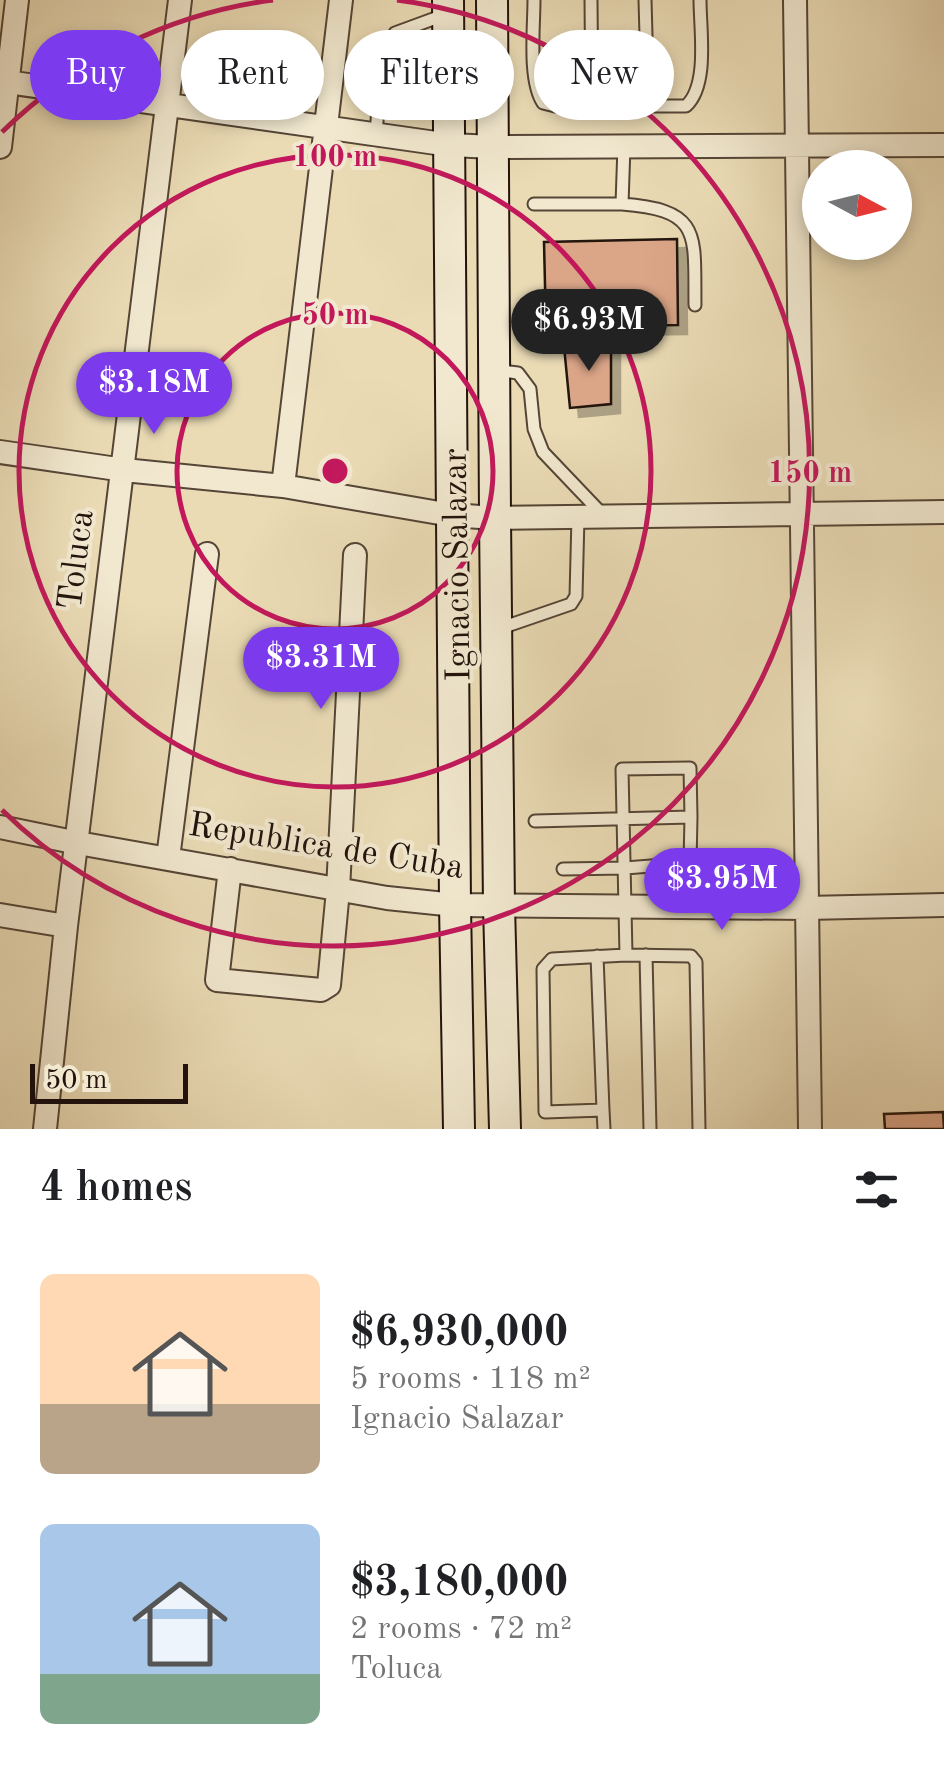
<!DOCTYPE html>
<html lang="en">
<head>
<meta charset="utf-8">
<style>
  body { margin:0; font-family:"Old Standard TT",serif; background:#f2f2f2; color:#202124; height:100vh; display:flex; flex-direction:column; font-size:38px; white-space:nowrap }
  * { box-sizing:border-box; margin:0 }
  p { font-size:32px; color:#757577 }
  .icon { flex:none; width:55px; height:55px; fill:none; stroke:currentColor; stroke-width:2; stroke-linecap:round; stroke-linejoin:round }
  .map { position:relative; height:1129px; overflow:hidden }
  .details { display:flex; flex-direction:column; background:#fff; flex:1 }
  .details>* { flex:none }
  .top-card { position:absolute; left:30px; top:30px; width:885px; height:90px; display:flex; gap:20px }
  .needle { width:65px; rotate:97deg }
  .tools { position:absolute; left:802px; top:150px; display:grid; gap:20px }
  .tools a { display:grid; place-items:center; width:110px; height:110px; border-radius:50%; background:#fff; box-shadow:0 5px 15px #0003; font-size:50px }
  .scale { position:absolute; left:30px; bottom:25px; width:158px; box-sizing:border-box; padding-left:10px; border:5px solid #23130c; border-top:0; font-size:28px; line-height:35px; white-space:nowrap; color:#23130c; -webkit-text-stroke:8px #f1e8cf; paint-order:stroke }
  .price { position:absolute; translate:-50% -85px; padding:0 22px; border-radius:35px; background:#7c3aed; color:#fff; font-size:32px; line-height:65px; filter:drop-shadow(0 2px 5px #0008) }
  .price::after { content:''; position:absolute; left:50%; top:60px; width:30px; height:22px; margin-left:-15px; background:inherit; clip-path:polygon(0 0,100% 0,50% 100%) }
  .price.on { background:#222; color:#fff }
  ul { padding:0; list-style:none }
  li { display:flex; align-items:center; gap:30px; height:250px; padding:0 40px }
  li span { display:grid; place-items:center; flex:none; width:280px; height:200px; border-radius:15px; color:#555 }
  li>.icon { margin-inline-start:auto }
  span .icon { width:120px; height:120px; fill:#fffc; stroke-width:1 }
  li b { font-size:42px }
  h2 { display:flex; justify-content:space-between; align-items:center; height:120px; padding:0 40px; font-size:42px }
  .tag { padding:0 35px; border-radius:45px; background:#fff; box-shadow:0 5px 15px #0003; font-size:35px; line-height:90px }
  .tag.on { background:#7c3aed; color:#fff }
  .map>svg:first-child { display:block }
</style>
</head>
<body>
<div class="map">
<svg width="944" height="1129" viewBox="0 0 944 1129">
  <defs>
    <filter id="shadow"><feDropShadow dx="9" dy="9" stdDeviation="0" flood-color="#0004"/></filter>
  </defs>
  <rect width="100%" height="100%" fill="#eadbb5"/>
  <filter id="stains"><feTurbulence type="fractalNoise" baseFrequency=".002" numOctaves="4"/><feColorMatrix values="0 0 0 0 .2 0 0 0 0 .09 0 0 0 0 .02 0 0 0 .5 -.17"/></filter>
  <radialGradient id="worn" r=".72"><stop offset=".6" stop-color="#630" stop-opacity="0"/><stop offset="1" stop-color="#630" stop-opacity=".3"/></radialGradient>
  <path fill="#dba588" stroke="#23130c" stroke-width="2.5" filter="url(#shadow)" d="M677,239L678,325L546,327L544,242Z
    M611,342V404L570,408L564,346Z
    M943,1112L944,1129H885L884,1114Z"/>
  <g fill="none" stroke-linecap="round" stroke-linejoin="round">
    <defs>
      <path id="lane" d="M534,0C534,28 528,80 543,103L555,106H686C709,85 700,30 700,0
        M591,0L592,106
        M645,0L648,106
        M376,134L382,57L395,33L444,15
        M624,146L622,204C703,210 694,235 695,305
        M534,204H622
        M494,370L518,373L530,389L534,429L543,452L603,515
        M498,629L571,604L576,596L578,517
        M535,821L691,817L690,863L625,868L563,869
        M626,955L622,769L690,768L691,817
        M646,955L650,1129
        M597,956L603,1110
        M604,1129L603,1110L545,1112L543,969L552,959L626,955L691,956L696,962L699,1129"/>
      <path id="street" d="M795,0L810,1129
        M0,81L450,145L494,147L944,145
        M0,147L17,0
        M0,452L124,470L283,486L451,515L495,518L944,512
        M283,486L341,0
        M0,827L78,843L387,898L455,905L806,908L944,905
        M168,858L207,554
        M230,869L217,980L321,990L329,985L338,890L355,555
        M0,915L66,926
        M45,1129L66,926L180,0"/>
      <path id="secondary" d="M448,0L455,905L459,1129
        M492,0L495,518L499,906L505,1129"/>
    </defs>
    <use href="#lane" stroke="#554536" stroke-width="15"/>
    <use href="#street" stroke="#554536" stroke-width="26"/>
    <use href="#secondary" stroke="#23130c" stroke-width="34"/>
    <use href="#lane" stroke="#f1e8cf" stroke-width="11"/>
    <use href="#street" stroke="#f1e8cf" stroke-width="22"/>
    <use href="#secondary" stroke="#f1e8cf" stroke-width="30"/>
  </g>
  <g fill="none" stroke="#c2185b" stroke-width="5">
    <circle cx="335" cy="471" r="158"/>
    <circle cx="335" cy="471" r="316"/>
    <path d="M2 132A475 475 0 0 1 273 0M397 0A475 475 0 1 1 2 810"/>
  </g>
  <g text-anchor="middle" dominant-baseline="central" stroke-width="8" stroke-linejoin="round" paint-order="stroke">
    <g font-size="35" fill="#23130c" stroke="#f1e8cf">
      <text transform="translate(77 560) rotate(-83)">Toluca</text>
      <text transform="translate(458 565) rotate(-91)">Ignacio Salazar</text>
      <text transform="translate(326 847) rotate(9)">Republica de Cuba</text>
    </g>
  </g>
  <circle cx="335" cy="471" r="15" fill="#c2185b" stroke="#f1e8cf" stroke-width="5"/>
  <g font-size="30" text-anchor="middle" font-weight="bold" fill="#c2185b" stroke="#f1e8cf" stroke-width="8" stroke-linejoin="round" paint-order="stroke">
    <text x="335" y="166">100 m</text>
    <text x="335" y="324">50 m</text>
    <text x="810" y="482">150 m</text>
  </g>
  <rect width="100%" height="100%" filter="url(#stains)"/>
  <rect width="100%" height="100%" fill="url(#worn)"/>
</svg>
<div class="tools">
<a><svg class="needle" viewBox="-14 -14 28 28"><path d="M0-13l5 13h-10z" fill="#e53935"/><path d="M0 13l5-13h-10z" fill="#757577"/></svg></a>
</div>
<div class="scale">50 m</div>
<b class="price on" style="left:589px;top:374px">$6.93M</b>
<b class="price" style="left:154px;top:437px">$3.18M</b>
<b class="price" style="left:321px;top:712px">$3.31M</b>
<b class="price" style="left:722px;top:933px">$3.95M</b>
<div class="top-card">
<a class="tag on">Buy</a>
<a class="tag">Rent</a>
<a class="tag">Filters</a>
<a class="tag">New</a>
</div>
</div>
<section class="details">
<h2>4 homes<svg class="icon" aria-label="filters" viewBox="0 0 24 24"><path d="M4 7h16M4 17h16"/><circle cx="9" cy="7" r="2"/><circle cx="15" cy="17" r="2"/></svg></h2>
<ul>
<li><span style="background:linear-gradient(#ffd9b3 65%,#b9a48a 0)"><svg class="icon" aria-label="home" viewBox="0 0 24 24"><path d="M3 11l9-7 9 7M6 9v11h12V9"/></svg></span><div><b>$6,930,000</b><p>5 rooms · 118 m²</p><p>Ignacio Salazar</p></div></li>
<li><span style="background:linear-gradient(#a9c7e8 75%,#7fa58c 0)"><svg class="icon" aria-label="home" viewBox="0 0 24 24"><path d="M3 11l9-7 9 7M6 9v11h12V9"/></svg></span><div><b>$3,180,000</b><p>2 rooms · 72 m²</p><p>Toluca</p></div></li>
</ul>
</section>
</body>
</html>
